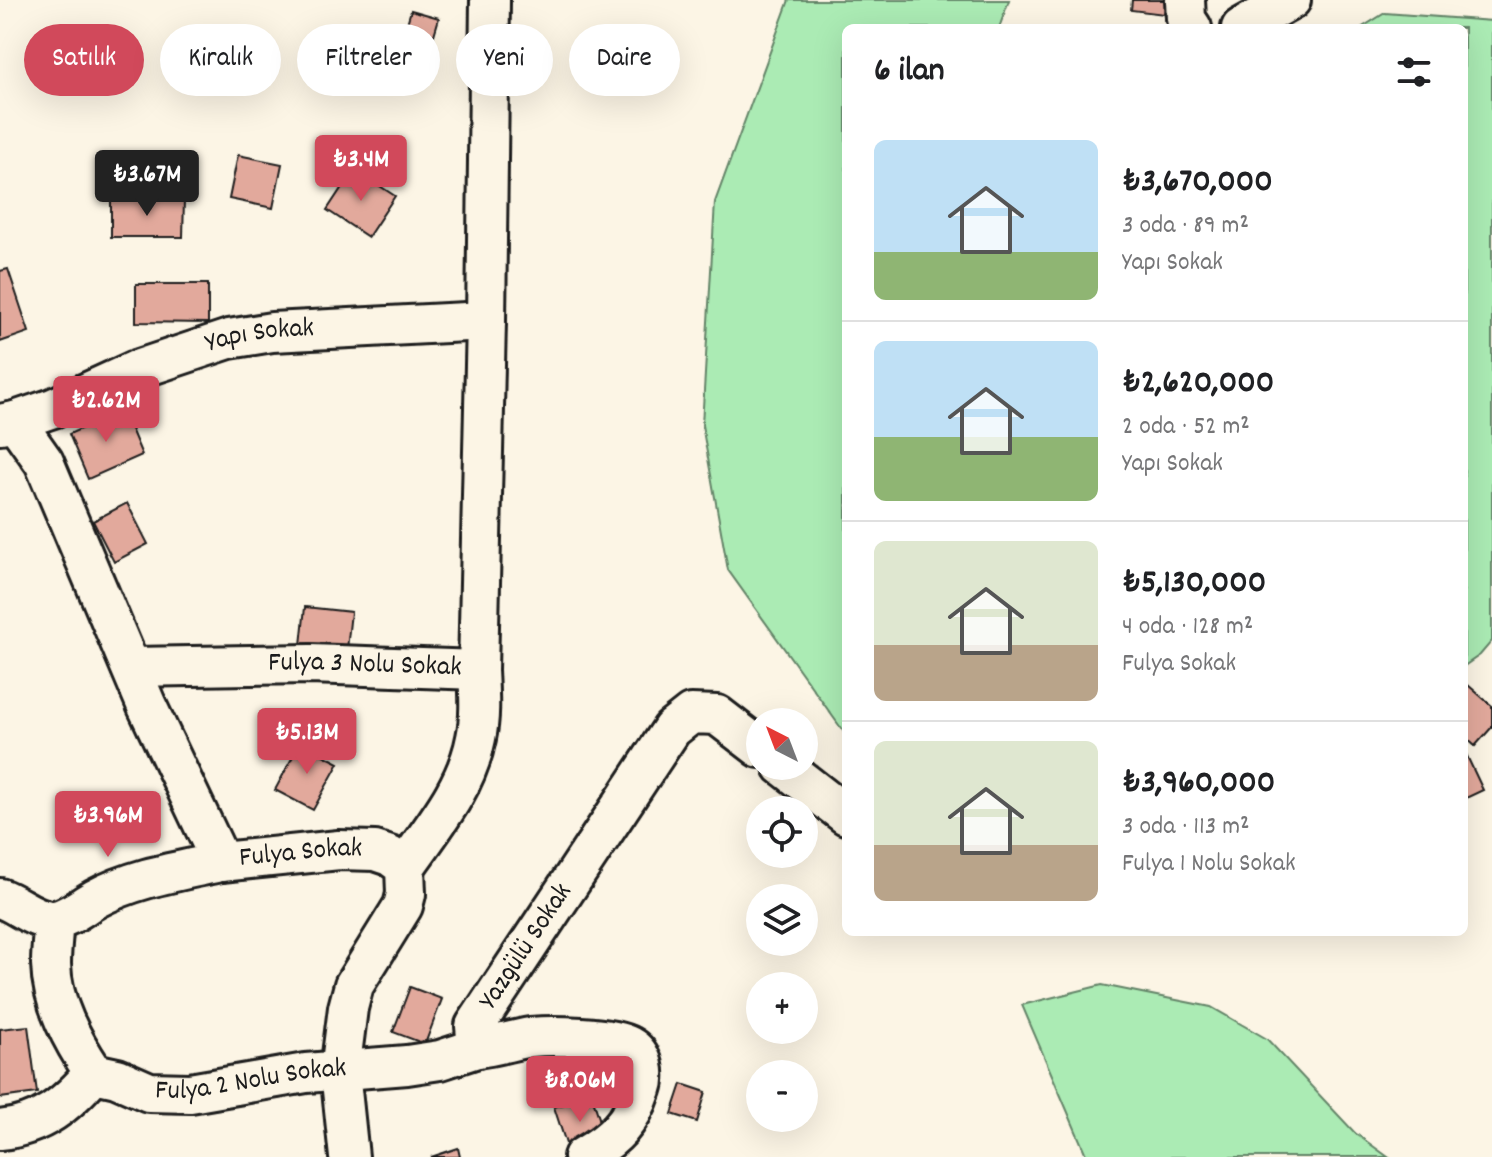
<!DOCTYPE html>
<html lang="tr">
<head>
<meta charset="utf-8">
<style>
  body { margin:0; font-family:Dekko,sans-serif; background:#f6f6f6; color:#202124; height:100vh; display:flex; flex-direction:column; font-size:30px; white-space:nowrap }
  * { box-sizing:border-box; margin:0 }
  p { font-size:26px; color:#757577 }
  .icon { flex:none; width:44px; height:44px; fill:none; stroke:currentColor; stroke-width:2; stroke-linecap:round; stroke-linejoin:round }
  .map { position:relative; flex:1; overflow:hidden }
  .drawer { position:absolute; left:842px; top:24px; width:626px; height:912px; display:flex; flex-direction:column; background:#fff; border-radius:12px; box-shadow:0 8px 32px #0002 }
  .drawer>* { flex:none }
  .banner { position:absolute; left:24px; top:24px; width:698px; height:72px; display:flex; gap:16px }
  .needle { width:52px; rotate:318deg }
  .buttons { position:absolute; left:746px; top:708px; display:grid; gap:16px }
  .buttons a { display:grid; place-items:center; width:72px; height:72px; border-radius:50%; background:#fff; box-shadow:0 8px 32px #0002; font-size:40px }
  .price { position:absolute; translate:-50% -68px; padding:0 18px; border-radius:8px; background:#d1495b; color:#fff; font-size:26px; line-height:52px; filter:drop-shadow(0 2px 4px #0008) }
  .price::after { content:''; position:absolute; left:50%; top:48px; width:24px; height:18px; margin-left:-12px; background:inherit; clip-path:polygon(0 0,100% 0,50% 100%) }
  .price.current { background:#222; color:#fff }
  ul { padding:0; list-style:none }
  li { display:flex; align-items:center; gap:24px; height:200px; padding:0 32px }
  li+li { border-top:2px solid #e0e0e0 }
  li span { display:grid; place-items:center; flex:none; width:224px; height:160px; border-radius:12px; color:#555 }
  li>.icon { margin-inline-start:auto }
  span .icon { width:96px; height:96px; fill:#fffc; stroke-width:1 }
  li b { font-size:34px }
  h2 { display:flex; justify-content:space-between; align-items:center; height:96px; padding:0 32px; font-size:34px }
  .pill { padding:0 28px; border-radius:36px; background:#fff; box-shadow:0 8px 32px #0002; font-size:28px; line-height:72px }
  .pill.current { background:#d1495b; color:#fff }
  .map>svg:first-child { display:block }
</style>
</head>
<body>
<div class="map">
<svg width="1492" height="1157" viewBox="0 0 1492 1157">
  <rect width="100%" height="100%" fill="#fcf5e5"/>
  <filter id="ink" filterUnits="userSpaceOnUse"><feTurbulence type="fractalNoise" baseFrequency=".0125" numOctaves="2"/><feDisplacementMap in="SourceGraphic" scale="16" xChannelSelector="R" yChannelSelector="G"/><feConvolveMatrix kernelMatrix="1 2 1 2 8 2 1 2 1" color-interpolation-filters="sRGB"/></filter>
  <g filter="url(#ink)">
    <path fill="#abebb4" stroke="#648468" stroke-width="2" d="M789,0H1009L999,28H846V735L728,570L702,425L715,202Z
      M1385,13L1492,21V641L1480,655L1464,666V28H1361Z
      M1102,985L1211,1007L1267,1039L1355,1133L1388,1157H1087L1022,1005Z"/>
    <path fill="#e2a99c" stroke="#1c1c1c" stroke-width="2" d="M1132,0H1166L1164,14L1131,10Z
      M411,10L439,18L422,76L394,68Z
      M238,155L282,164L273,208L229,199Z
      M354,169L395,196L368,237L327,210Z
      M111,199H184L183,237H111Z
      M8,269L29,332L0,342V271Z
      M136,284H208V323L136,322Z
      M123,410L142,455L88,479L69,434Z
      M127,503L148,544L114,562L93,521Z
      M305,607L351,612L347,649L301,645Z
      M1468,685L1492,706V727L1475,746L1464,736V689Z
      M300,743L339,763L313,810L275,790Z
      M1466,754L1483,790L1464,799V755Z
      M410,987L442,999L425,1044L393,1032Z
      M28,1026L37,1093L0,1098V1029Z
      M682,1084L706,1092L697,1122L672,1114Z
      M592,1096L606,1140L569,1153L554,1107Z
      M458,1148L460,1157H431Z"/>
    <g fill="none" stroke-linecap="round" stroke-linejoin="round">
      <defs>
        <g id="minor">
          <path d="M1185,0L1186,19L1192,28"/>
          <path d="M1241,28L1291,0"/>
          <path id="s1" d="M15,421L44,462L146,704L221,862L339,850L375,851L390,856L405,867L406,894L403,906L354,985L348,1008L340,1071L349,1157"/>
          <path id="s2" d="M0,424L15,421L53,408L136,370L229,339L272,332L486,321"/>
          <path id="s3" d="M131,667L310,664L478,670"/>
          <path d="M783,766L846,815"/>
          <path d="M405,867C433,827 467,787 476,738C481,715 479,693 478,670L486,321L490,0"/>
          <path d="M0,898C18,904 32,919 51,920C67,920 82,906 95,899C133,878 179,871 221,862"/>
          <path id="s4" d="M54,920C53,934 51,949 51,964C52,1004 72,1040 94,1073L117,1078L149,1092L190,1093L306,1073L407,1065L440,1060L477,1048"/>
          <path d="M0,1130C42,1126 67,1104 94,1073"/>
          <path id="s5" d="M583,1157C613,1140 631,1123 642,1089C647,1075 644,1054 629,1046C612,1036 551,1035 531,1037C513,1040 495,1046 477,1048L475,1026L672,729L691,714L717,715L760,748"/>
        </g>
      </defs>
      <use href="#minor" stroke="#1c1c1c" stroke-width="44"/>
      <use href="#minor" stroke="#fcf5e5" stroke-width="38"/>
    </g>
  </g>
  <g text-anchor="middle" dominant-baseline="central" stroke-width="7" stroke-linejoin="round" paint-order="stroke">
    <g font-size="28" fill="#1c1c1c" stroke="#fcf5e5">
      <text stroke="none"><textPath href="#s2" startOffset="276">Yapı Sokak</textPath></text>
      <text stroke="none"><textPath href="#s3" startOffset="234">Fulya 3 Nolu Sokak</textPath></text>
      <text stroke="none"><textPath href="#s1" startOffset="568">Fulya Sokak</textPath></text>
      <text stroke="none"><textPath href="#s5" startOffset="412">Yazgülü Sokak</textPath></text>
      <text stroke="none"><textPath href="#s4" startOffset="324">Fulya 2 Nolu Sokak</textPath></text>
    </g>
  </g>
</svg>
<div class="buttons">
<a><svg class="needle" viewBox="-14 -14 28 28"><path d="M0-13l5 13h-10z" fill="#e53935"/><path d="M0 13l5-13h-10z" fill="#757577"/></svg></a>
<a><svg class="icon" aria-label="locate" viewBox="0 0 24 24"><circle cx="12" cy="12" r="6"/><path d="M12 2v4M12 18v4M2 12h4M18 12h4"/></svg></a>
<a><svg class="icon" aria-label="layers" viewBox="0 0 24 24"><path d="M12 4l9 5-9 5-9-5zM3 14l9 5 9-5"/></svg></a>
<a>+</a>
<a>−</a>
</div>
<b class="price" style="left:361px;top:203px">₺3.4M</b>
<b class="price current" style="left:147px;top:218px">₺3.67M</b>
<b class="price" style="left:106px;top:444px">₺2.62M</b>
<b class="price" style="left:307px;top:776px">₺5.13M</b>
<b class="price" style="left:108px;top:859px">₺3.96M</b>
<b class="price" style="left:580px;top:1124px">₺8.06M</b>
<div class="banner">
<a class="pill current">Satılık</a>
<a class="pill">Kiralık</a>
<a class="pill">Filtreler</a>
<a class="pill">Yeni</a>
<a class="pill">Daire</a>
</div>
<section class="drawer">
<h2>6 ilan<svg class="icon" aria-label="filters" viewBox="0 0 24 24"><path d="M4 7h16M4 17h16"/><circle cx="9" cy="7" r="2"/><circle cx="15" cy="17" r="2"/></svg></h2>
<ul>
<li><span style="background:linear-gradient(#bfe0f5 70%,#8fb573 0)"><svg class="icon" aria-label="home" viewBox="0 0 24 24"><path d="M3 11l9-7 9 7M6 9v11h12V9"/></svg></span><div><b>₺3,670,000</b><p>3 oda · 89 m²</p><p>Yapı Sokak</p></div></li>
<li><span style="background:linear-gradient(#bfe0f5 60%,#8fb573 0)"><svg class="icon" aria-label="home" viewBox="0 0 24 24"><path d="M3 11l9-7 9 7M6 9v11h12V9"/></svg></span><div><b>₺2,620,000</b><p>2 oda · 52 m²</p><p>Yapı Sokak</p></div></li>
<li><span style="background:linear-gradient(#dfe7d0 65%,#b9a48a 0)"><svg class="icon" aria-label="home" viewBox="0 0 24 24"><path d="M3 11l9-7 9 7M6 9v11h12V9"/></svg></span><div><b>₺5,130,000</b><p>4 oda · 128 m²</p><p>Fulya Sokak</p></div></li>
<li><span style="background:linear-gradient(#dfe7d0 65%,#b9a48a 0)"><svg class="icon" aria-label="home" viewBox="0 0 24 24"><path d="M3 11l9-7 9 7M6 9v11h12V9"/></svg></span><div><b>₺3,960,000</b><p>3 oda · 113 m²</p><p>Fulya 1 Nolu Sokak</p></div></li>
</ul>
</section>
</div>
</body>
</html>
